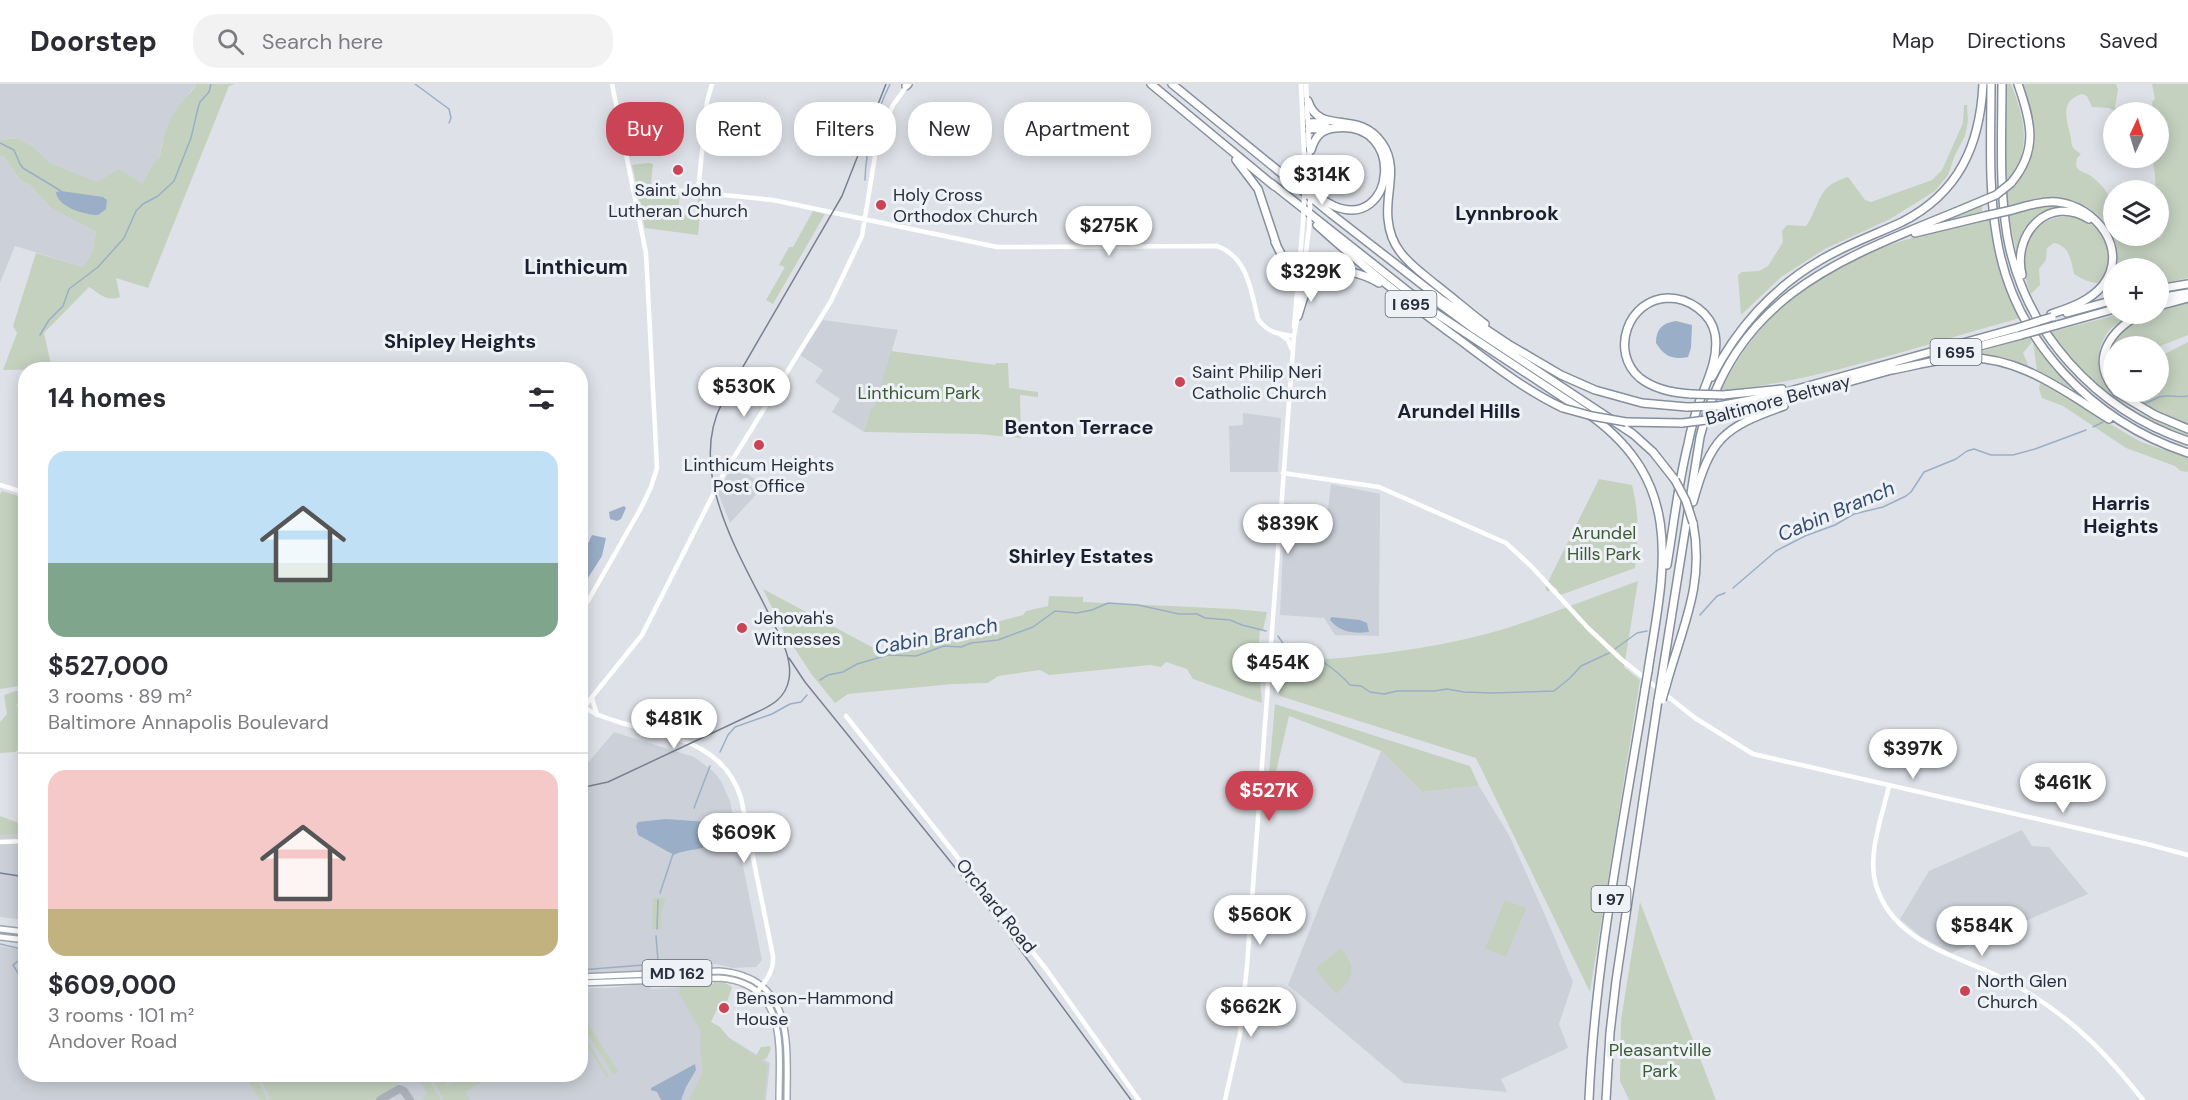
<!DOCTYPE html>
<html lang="en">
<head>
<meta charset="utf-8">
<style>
  body { margin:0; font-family:"DM Sans",sans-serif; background:#f2f2f3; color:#2b2b33; height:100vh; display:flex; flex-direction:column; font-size:22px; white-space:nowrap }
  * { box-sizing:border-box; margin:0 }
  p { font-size:20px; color:#7c7c81 }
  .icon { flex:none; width:33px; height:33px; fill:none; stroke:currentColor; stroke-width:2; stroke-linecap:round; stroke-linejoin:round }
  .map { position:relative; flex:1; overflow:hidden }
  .panel { position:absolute; left:18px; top:278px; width:570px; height:720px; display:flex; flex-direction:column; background:#fff; border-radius:24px; box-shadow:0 3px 15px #0003 }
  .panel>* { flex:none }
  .top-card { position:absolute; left:606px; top:18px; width:570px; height:54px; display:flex; gap:12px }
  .needle { width:39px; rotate:4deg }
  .tools { position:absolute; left:2103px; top:18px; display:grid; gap:12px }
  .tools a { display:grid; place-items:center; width:66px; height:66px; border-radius:50%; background:#fff; box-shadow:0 3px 15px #0003; font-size:30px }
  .price { position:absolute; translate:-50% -51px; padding:0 14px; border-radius:21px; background:#fff; color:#222; font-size:20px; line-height:39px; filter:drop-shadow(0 2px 3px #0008) }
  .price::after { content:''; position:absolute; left:50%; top:36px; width:18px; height:14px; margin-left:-9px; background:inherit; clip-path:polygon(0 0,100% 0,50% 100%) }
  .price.active { background:#cb4455; color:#fff }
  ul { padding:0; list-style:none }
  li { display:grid; align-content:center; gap:12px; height:318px; padding:0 30px }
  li+li { border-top:2px solid #e1e1e2 }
  li span { display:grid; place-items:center; height:186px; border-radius:18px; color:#555 }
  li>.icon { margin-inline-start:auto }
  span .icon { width:108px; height:108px; fill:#fffc; stroke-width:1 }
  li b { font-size:26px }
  h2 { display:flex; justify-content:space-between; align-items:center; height:72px; padding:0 30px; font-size:26px }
  .pill { padding:0 21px; border-radius:24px; background:#fff; box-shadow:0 3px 15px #0003; font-size:21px; line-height:54px }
  .pill.active { background:#cb4455; color:#fff }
  header { display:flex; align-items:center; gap:36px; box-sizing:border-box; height:84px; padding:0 30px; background:#fff; border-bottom:2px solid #e1e1e2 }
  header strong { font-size:28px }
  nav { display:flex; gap:33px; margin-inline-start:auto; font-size:21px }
  .search { width:420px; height:54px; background:#f2f2f3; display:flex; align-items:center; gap:15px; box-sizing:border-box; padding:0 21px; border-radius:24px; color:#7c7c81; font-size:22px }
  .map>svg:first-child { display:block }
</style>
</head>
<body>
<header>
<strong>Doorstep</strong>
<div class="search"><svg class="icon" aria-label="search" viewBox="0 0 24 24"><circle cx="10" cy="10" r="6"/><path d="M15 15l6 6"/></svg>Search here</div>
<nav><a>Map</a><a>Directions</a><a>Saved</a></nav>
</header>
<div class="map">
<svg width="2188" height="1016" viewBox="0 0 2188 1016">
  <rect width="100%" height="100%" fill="#dee2e8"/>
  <path fill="#ccd1d9" d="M0,0H196L187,13L174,28L161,63L160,73L153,79L142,100L98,98L50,79L36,65L18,54L0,56Z
    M0,72L4,73L20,96L29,100L51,124L96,148L92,168L83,183L15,162L0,199Z
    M823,236L898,246L874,325L871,324L864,348L832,328L840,315L815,298L823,286L800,271Z
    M1243,329L1281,334L1278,388H1230L1229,342L1243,341Z
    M733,380L762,400L753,414L730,439L718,409Z
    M1331,400L1380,410L1379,552L1335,551L1324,534L1280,531L1285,419L1328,425Z
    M614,648L694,673L713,687L721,697L730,717L762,876L756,883L733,884L716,880L650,882V888L581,890V687Z
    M1381,667L1422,708L1479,702L1509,751L1545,831L1573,898L1559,940L1568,964L1501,995L1507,1008L1404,999L1288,901Z
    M2022,746L2032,762L2049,763L2088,810L1951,869L1920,852L1900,835L1929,787Z
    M25,748V836L0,833V750Z
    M0,862L25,866L26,990H580L581,904H611L651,899V905L713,901L714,897L726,898L707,940L770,979L766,1016H0Z"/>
  <path fill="#c4d1bf" d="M196,0H235L229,2L148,204L116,194L120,213C106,218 100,210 89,203L44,249L52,285L3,286L17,249L13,242L36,169L83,183L92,168L96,148L51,124L29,100L20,96L4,73L0,72V56L18,54L36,65L50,79L98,98L119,85L142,100L153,79L160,73C161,62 168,36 175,27C181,17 191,11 196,0Z
    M2006,0H2011C2025,36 2033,67 2006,99Z
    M2022,0H2116L2118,6L2115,23L2118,28H2116L2109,24L2092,23L2087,12L2082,10C2060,17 2066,33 2070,50C2073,62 2069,62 2081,70L2077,74L2076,82C2080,89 2086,88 2091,92C2115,111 2113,123 2114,152H2154L2159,154L2163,150L2162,139L2159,138L2158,106H2155C2156,98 2155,84 2152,75L2158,74V28H2154L2152,18L2155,15L2152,0H2188V194L2159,200L2158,184H2115C2116,178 2117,172 2117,166C2114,134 2079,112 2049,114C2035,114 2021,121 2008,122L2007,105C2042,73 2037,40 2022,0Z
    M1964,21H1967L1968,37L1965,52L1955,71L1948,91L1935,107L1890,135L1825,165L1781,193L1741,231L1738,191L1742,188L1759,187L1768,182L1783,158L1782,147L1787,141L1806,142C1815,130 1818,111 1829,102C1834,98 1842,95 1848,93L1865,116L1871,118L1932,96L1942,86L1963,39Z
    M648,79L653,80L651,100L636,99L632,81Z
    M641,105L680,109L678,130L696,132L699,110L702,111L698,151L645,144L638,112Z
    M2049,120L2061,121L2075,126L2056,125L2038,133L2024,144L2016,167L2008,130Z
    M1982,121V130L1925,144Z
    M813,127L825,130L773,220L766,216L785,183L779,181L789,163H793Z
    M2060,133C2067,133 2074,132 2080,134C2094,139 2108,155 2109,170C2109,180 2105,189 2101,198C2093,201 2082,195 2074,190C2071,177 2070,162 2054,159L2047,164L2046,176L2039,185L2040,201L2031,210C2017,178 2021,140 2060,133Z
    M1989,134L2000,189L2020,234C1921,261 1822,297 1720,307C1781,189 1867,162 1989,134Z
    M2188,217V251L2158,263L2114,262L2113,281L2105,283C2106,277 2106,269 2109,264C2115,249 2143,230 2158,230L2159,227Z
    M2120,230H2134C2127,234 2117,239 2111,244C2105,251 2100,261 2099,269C2090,317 2154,334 2188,350V352C2174,346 2159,342 2145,335C2108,317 2071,284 2051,248Z
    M2029,253L2032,258L2023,269L2029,283L2004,274L1976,269Z
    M2188,258V341L2140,319L2122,308H2158L2159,273Z
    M2033,259L2053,285L2070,302L2068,306L2037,286Z
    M891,267L995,281L996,279H1008L1009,304L1038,308V313L1020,311L1021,354L978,350L864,348L871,324H874Z
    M2040,299L2141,358L2188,374V388L2181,387L2175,382L2126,364L2063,322L2042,314L2039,305Z
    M1599,395L1632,401C1639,428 1639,456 1635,484L1555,513L1558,506L1553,502L1548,508L1545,504Z
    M2,407L25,414L24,473L26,477V601L0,605V410Z
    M1638,497L1624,583L1640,596L1590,908L1476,674L1280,612L1273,600L1278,579C1351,574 1434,566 1504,545C1549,531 1593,513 1638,497Z
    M763,505L883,569L1023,531L1026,527L1048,522L1049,512L1083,513V518L1234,525L1267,528L1263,546H1260L1258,570L1262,619L1193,595L1187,585L1166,578L1161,583L1150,581L1049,591L1040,586L998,592L988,599L953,600L848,610L835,619L812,591L785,550Z
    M16,607L23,608L25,613L20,616L17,621L18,624L25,628V662L15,668L0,669V638L7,630L4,611Z
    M1275,620L1470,682L1479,702L1422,708L1381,667L1289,632L1265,735Z
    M0,732L19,739H25V750L0,751Z
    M653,814H666L661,831V845H652Z
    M1505,816L1526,824L1506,873L1485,864Z
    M1640,818L1716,1016H1629L1620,997L1621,936Z
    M1341,864C1356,883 1355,894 1336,910L1316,886L1317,883Z
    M725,899L732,903L727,918L721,917L711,938L720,943L730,955L756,972L761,963L769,962L771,964L767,974L760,977L768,980L764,1016H689L703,988L700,963L701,947L679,910L680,901Z
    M586,936L618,987L613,991L582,941V937Z
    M581,948L609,992L607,994L581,951Z
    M244,990H255L267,1016H260Z
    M259,990H414L373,1016H271Z
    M415,990H425L441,1016H423L427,1009Z
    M429,990H440L448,1002L468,990H495L465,1008L470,1016H444Z"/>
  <path fill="#9aafc7" d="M61,107L103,113L107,116L106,125L98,131C85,131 57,123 56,108Z
    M1676,237L1692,241L1691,264L1688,273C1672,276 1664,272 1656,259C1656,245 1662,239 1676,237Z
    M624,422L626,424L621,435L617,437L610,435L609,428Z
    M592,451L606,454L602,472L588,494L582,497L587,461Z
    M1331,533L1360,536L1367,539L1369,548C1353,550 1340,548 1330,536Z
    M666,735L708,738L713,744L714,756C705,768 687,764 674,771L638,751L636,742L638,738Z
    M695,980L696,986L686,1003L681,1016H661L657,1008L651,1006V1004Z"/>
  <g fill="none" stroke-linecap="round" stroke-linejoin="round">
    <path stroke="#9aafc7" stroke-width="1.5" d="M415,0L449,25L451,34L449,39
      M0,59L14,66L20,80L23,84L61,107
      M865,96C866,62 875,31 890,0
      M40,251L49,236L63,222L69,205L98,183L124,154L136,127L143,120L158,112L174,97L191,54L198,24L200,18L209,8L211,0
      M2145,319C2150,318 2154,315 2159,313C2169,310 2178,314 2188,312
      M2093,343L2103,338
      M1733,504L1776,467L1805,452L1835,441L1854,430L1883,423L1906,412L1911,408L1924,388L1956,375L1967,367L1974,365L1991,371H2013L2035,365L2086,346
      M1700,531L1717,512L1725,509
      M1278,552L1292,572H1307C1313,578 1319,576 1326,580C1335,586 1343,593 1350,601L1361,602L1370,608L1384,610L1397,607H1434L1447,605L1464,608L1492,609L1554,607L1570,594L1581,582L1609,569
      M1615,565L1637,549L1647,547
      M820,596L828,591L843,588L857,580L888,571L916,572L944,562L961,563L971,559L998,556L1033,543L1055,527L1077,529L1092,526L1108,519L1138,521L1179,530H1197L1205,534L1230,536L1242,541L1266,547
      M720,668L728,651L735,643L772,630L790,620L801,618L807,611
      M694,724L710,682
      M660,809L673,770
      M657,845L658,816
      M0,860L22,865L26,868
      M26,871L13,881L26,902
      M580,886L656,880L658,877L656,852"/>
    <path stroke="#abb2bc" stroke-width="8" d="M380,1016L399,1005L404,1007L410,1016"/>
    <defs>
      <path id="primary" d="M0,845L26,848
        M0,853L26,856
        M580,893L719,887C795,893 787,960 787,1016
        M580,899L719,894C789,899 779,965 779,1016"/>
      <path id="highway" d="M1151,0L1274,102
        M1172,0L1330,129L1442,216L1508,260L1561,291L1595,306L1642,319L1687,323
        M1991,0C1991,51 1988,104 1997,155C2014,257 2092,337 2188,369
        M2002,0C2002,50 1999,101 2007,151C2024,248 2096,326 2188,357
        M906,2L908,0
        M1308,17C1320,53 1358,24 1382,59C1399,83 1385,109 1388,135C1389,147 1393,159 1401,169C1410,181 1423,190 1435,200C1452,213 1468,227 1485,240
        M1309,39L1326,38
        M1309,45L1328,44
        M1236,76L1258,105L1277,162
        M1299,98C1310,106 1321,116 1334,122C1395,148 1407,36 1336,44C1321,45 1315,53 1311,66
        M1271,99L1434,228L1594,334C1687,404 1663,489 1648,587
        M2011,99C2039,66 2031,37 2018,0
        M2012,126C2026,122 2042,117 2057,118C2096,122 2130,166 2103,201C2090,217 2070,224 2051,230
        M1317,141C1364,184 1413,222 1464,259C1496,283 1527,307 1563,324
        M1915,149L1985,132
        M1275,158L1284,176L1290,180C1321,186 1351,182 1379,199
        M1282,178L1297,194
        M2022,191C2012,149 2049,110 2089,135
        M2158,205L2188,200
        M2158,214L2188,209
        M1433,215L1471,243L1633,350L1653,368L1675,396
        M2158,222L2188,214
        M2067,229L2114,216
        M1298,232C1304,212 1308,191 1331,186
        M2057,241L2114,225
        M1946,271L2021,251
        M1892,286C1914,282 1937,275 1959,274C2017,270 2062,306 2109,335
        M1712,293C1736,245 1773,204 1819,177C1845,161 1874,151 1902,138C1959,109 1980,61 1983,0
        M2114,305C2089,274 2112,245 2141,230
        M2116,308L2155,331L2188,345
        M1723,311L1782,305
        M1718,322L1772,312L2017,244
        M1715,335L1895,285
        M1626,338L1682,339
        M1693,418C1711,354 1722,344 1784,322
        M1667,481C1674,440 1678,399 1688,360C1691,345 1695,330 1700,316C1708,295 1719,273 1715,250C1711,229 1689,214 1668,214C1628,215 1609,268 1640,294C1654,305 1674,309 1691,310
        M1661,598L1700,353C1739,200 1855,171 1984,116
        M1666,602C1682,543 1705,501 1693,439
        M1589,1016C1595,878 1623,742 1645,605
        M1606,1016L1610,949L1616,897L1658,616"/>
    </defs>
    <use href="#primary" stroke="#9ea6b3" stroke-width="8"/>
    <use href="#highway" stroke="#868f9e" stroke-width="10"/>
    <path stroke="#fff" stroke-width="4.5" d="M1301,0L1305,94
      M1306,0L1311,99
      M632,102L773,116L997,163L1217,162C1248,173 1251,207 1258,235C1268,249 1278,250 1294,252
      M698,107L707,18L712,0
      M1300,217L1309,144
      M1294,243L1303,138
      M1281,251L1288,256L1292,266
      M1283,389L1379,403L1506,459L1531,482L1588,544L1622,576L1695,634L1753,670L2147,760L2188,771
      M0,401L26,409
      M580,531L641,424L651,403L657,384L646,169L612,0
      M592,614L597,631
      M580,620C593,631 607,634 622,639C671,653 724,659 741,714L773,872C774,887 766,897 757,908
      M580,628L642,551L723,391L831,217L862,152L876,66L882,45L893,21L907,2
      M846,632L1046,885L1139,1016
      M1889,702C1882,733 1867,770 1876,801C1891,852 1943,868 1987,887C2003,894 2020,903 2035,913C2080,942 2110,974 2143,1016
      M0,758L26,757
      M1225,1016L1240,950L1247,882L1294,252L1298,231"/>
    <use href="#primary" stroke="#fff" stroke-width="5"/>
    <use href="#highway" stroke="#fff" stroke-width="7"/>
    <path stroke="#788191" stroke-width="1.5" d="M789,574L805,598L1005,845L1131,1016
      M580,704L608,698L755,629C771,622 786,614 789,595C793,573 778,549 769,530C738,468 687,387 722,319L842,112L886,0
      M0,789L26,793"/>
    <defs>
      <path id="highway-bridge" d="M1984,116L1996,111L2011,99
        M1985,132L2012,126
        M2017,244L2052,233
        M2021,251L2057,241
        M1691,310L1723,311
        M1687,323L1718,322
        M1563,324L1592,332L1626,338
        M1682,339L1715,335
        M1675,396L1686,417L1693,439
        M1645,605L1648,587
        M1658,616L1661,598
        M1662,616L1666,602"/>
    </defs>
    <use href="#highway-bridge" stroke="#868f9e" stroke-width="10" stroke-linecap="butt"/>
    <path stroke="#fff" stroke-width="4.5" d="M1303,138L1305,94
      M1309,144L1311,99"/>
    <use href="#highway-bridge" stroke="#fff" stroke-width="7"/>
  </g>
  <g fill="#cb4455" stroke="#eef1f5" stroke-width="2">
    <circle cx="678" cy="86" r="6"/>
    <circle cx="881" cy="121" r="6"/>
    <circle cx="1180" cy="298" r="6"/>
    <circle cx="759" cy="361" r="6"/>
    <circle cx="742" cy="544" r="6"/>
    <circle cx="1965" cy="907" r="6"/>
    <circle cx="724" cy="924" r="6"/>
  </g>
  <g text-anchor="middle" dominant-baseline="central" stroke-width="6" stroke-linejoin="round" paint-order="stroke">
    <g fill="#eef1f5" stroke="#636975" stroke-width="1.5">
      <rect x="1385.5" y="207" width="51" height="26" rx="4.5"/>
      <rect x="1930.5" y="255" width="51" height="26" rx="4.5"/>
      <rect x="1591.5" y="802" width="39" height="26" rx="4.5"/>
      <rect x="642.5" y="876" width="69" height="26" rx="4.5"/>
    </g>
    <g font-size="16" font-weight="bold" fill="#282f3e">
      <text x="1411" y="220">I 695</text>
      <text x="1956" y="268">I 695</text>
      <text x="1611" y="815">I 97</text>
      <text x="677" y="889">MD 162</text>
    </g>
    <g font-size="18" fill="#282f3e" stroke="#eef1f5" text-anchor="start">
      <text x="678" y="106" text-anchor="middle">Saint John<tspan x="678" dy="21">Lutheran Church</tspan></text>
      <text x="893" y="111">Holy Cross<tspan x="893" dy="21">Orthodox Church</tspan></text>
      <text x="1192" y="288">Saint Philip Neri<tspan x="1192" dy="21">Catholic Church</tspan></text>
      <text x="759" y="381" text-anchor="middle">Linthicum Heights<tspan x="759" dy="21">Post Office</tspan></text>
      <text x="754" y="534">Jehovah's<tspan x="754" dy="21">Witnesses</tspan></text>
      <text x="1977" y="897">North Glen<tspan x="1977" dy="21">Church</tspan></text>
      <text x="736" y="914">Benson-Hammond<tspan x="736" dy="21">House</tspan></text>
    </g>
    <g font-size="18" fill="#3b5a35" stroke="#eef1f5">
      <text x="919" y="309">Linthicum Park</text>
      <text x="1604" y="449">Arundel<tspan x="1604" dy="21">Hills Park</tspan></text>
      <text x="1660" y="966">Pleasantville<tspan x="1660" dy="21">Park</tspan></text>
    </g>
    <g font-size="18" fill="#282f3e" stroke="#eef1f5">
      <text transform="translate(1778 316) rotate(-15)">Baltimore Beltway</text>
      <text transform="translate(996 822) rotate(51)">Orchard Road</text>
    </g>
    <g font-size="20" font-weight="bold" fill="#1a202f" stroke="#eef1f5">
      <text x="1507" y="129">Lynnbrook</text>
      <text x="460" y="257">Shipley Heights</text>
      <text x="1459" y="327">Arundel Hills</text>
      <text x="1079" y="343">Benton Terrace</text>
      <text x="2121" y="419">Harris<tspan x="2121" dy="23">Heights</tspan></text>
      <text x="1081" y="472">Shirley Estates</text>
    </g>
    <g font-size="20" font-style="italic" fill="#334d71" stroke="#eef1f5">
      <text transform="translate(1836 427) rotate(-23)">Cabin Branch</text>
      <text transform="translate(936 552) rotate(-11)">Cabin Branch</text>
    </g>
    <g font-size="21" font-weight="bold" fill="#1a202f" stroke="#eef1f5">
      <text x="576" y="183">Linthicum</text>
    </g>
  </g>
</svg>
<div class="tools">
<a><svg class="needle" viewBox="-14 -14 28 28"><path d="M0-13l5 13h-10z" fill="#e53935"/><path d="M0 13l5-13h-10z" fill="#7c7c81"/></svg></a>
<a><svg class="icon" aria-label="layers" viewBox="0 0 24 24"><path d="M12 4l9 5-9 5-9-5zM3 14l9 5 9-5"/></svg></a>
<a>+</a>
<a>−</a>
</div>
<b class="price" style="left:1322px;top:122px">$314K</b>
<b class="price" style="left:1109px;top:173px">$275K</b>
<b class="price" style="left:1311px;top:219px">$329K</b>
<b class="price" style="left:744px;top:334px">$530K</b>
<b class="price" style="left:1288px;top:471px">$839K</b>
<b class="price" style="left:1278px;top:610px">$454K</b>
<b class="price" style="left:674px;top:666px">$481K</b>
<b class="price" style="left:1913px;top:696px">$397K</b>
<b class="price" style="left:2063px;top:730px">$461K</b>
<b class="price active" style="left:1269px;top:738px">$527K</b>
<b class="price" style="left:744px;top:780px">$609K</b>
<b class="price" style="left:1260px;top:862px">$560K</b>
<b class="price" style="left:1982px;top:873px">$584K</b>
<b class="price" style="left:1251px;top:954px">$662K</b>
<div class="top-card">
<a class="pill active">Buy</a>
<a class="pill">Rent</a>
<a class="pill">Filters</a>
<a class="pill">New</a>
<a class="pill">Apartment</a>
</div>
<section class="panel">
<h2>14 homes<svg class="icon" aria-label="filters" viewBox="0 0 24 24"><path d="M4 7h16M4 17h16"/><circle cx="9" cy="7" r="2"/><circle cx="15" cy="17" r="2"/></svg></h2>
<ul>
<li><span style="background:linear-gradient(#bfe0f5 60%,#7fa58c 0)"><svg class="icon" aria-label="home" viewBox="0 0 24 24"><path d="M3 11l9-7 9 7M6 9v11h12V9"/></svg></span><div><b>$527,000</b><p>3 rooms · 89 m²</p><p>Baltimore Annapolis Boulevard</p></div></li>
<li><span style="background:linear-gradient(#f6c9c9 75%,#c2b280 0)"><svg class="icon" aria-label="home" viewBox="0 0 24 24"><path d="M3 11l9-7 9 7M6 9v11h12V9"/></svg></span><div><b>$609,000</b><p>3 rooms · 101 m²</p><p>Andover Road</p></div></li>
</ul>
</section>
</div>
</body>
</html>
